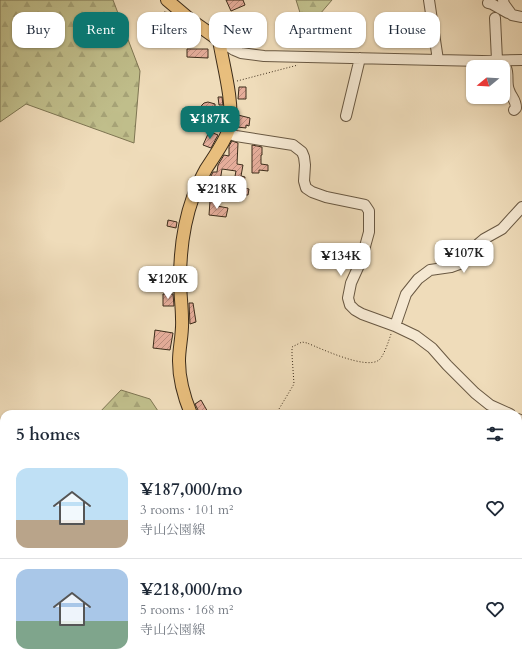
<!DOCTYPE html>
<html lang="en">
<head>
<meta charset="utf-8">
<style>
  body { margin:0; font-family:Cardo,"Noto Serif JP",serif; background:#f2f2f3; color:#1f2937; height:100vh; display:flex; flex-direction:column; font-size:15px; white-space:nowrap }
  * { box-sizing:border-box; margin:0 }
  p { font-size:13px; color:#747a83 }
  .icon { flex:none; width:22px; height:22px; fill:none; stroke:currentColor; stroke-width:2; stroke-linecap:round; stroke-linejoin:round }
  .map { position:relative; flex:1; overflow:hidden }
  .sheet { position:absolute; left:0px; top:410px; width:522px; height:256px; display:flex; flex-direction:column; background:#fff; border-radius:12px 12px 0 0; box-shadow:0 1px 3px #0004 }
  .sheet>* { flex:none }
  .guide { position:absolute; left:12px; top:12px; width:498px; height:36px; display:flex; gap:8px }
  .needle { width:26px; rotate:252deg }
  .controls { position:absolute; left:466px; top:60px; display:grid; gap:8px }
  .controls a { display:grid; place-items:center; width:44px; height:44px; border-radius:8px; background:#fff; box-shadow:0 1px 3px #0004; font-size:20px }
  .price { position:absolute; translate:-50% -34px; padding:0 9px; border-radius:8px; background:#fff; color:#222; font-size:13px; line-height:26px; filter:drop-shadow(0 1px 2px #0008) }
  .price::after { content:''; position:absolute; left:50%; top:24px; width:12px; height:9px; margin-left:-6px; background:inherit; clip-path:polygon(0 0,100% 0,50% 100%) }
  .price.active { background:#0f766e; color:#fff }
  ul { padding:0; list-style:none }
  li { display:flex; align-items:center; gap:12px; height:100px; padding:0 16px }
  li+li { border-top:1px solid #e0e1e3 }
  li span { display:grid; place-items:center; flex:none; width:112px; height:80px; border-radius:12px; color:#555 }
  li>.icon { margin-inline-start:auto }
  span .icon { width:48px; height:48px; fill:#fffc; stroke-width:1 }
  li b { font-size:17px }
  h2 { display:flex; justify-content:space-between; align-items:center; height:48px; padding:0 16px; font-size:17px }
  .chip { padding:0 14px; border-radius:12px; background:#fff; box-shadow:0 1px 3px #0004; font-size:14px; line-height:36px }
  .chip.active { background:#0f766e; color:#fff }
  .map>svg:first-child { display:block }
</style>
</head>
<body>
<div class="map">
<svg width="522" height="666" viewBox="0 0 522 666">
  <defs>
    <pattern id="forest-firs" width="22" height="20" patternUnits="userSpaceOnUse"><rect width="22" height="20" fill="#c0be8b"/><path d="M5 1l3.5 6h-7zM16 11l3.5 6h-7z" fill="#a6a377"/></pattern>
    <pattern id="building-hatch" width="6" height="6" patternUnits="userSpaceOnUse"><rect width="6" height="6" fill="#e5ad9a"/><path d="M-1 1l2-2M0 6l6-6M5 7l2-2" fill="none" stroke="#bb8d7d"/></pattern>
  </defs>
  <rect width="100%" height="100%" fill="#efdcba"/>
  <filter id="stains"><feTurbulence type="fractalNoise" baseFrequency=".005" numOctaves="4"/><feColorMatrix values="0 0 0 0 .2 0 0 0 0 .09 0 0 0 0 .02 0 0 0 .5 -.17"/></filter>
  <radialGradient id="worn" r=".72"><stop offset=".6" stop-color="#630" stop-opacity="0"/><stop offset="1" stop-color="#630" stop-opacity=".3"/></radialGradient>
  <path fill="url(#forest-firs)" stroke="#7e7552" d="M0,0H113L140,71L134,143L26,104L0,122Z
    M296,0H332L320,14L302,19Z
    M121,390L150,399L160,414H98Z
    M345,662H406L404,666H345Z"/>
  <path fill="url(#building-hatch)" stroke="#3c2c1a" d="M226,0H243L245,5L231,11Z
    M164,12L170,13L168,27L161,26Z
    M169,32H184L185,41L169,42Z
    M251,32L253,46L246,47H243V44H237L236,34Z
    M187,49H208V58L187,57Z
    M239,87H246V99H238Z
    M218,97H222L223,105H219Z
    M208,102L215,104V116L223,118L222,124L213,122L214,117L208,118L204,117L202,115L200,112V108L202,105L204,103Z
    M238,115L250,118L249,126L246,125V128L237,127Z
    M213,133L218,135L211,148L203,145L208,134L211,136Z
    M232,141L238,143L237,164L243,165L241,176L245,177L243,188L249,189L248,195L231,194L232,187H233L236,171L222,169L219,188L215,187V185L208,184L209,180L213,172H217L218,165L224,155L229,156V146Z
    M252,145L262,147V155H261V164L268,165V171L259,170V173H252Z
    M210,201L217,202V206L228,208L226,217L209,215Z
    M168,220L177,222L176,228L167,226Z
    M163,294H173L174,306H163Z
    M189,303H193L196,322L190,324Z
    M155,330L173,333L170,350L153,348Z
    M201,400L209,414H200L195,404Z"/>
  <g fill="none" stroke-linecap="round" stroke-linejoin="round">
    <defs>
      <path id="minor" d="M429,0L438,60
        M503,0L504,4L512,15L522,17
        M488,3L492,4L508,13
        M495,18L497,60
        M219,40L234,50L241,53L264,56L438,60L482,61L522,60
        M503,67L506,68C509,74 506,83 509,90C511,97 516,99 516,108L514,110
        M346,116L360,58
        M227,133L236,136L293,145L302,152L304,157L305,165L304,181L306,188L312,192L326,197L365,205L369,211V232L361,261L351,283L348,298L350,305L355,310L362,314L395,326L416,336L432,348L447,365L475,393L490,405L510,414
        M395,326L406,294L418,279L430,270L451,267L462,263L471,250L484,239L502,229L522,207
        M518,419L522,421"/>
      <path id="major" d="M167,0L192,21L219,40C223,65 233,99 230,124C229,136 213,158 206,169C201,178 197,187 193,197C184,222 180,252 180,280C180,293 182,306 182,319C183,333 179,347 179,361C179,380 184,397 191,414
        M324,666L325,662"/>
    </defs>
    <use href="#minor" stroke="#695842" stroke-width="12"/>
    <use href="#major" stroke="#3c2c1a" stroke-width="14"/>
    <path stroke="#3c2c1a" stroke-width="1" stroke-dasharray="1 2" stroke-linecap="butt" d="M237,81L298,65
      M276,414L294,384L292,355V347L302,342L307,343C322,349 366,370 379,360C384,356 389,340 391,334
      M458,662L464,666"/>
    <use href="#minor" stroke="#f5e8d2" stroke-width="10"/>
    <use href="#major" stroke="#e8be7d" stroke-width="12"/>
  </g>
  <rect width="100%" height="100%" filter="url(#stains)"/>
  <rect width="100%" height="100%" fill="url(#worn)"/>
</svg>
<div class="controls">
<a><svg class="needle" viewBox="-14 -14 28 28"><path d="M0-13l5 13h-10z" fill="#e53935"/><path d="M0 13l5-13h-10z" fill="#747a83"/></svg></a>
</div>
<b class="price active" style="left:210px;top:140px">¥187K</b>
<b class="price" style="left:217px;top:210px">¥218K</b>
<b class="price" style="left:464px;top:274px">¥107K</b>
<b class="price" style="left:341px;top:277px">¥134K</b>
<b class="price" style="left:168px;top:300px">¥120K</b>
<div class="guide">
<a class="chip">Buy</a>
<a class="chip active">Rent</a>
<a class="chip">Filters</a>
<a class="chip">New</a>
<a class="chip">Apartment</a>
<a class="chip">House</a>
</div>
<section class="sheet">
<h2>5 homes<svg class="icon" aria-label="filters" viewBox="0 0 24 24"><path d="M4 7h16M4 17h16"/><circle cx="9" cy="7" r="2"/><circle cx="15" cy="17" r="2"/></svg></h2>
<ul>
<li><span style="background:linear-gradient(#bfe0f5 65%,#b9a48a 0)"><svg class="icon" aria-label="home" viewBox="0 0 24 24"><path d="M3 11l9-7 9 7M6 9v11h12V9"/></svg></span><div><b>¥187,000/mo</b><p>3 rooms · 101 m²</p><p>寺山公園線</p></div><svg class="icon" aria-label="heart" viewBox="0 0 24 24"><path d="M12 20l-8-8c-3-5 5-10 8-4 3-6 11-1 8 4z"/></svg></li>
<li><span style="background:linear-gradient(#a9c7e8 65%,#7fa58c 0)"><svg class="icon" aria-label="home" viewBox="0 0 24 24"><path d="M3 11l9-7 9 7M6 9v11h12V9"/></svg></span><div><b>¥218,000/mo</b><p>5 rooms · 168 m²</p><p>寺山公園線</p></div><svg class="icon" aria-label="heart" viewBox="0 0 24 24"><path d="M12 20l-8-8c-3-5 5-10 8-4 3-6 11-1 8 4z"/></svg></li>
</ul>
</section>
</div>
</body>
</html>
